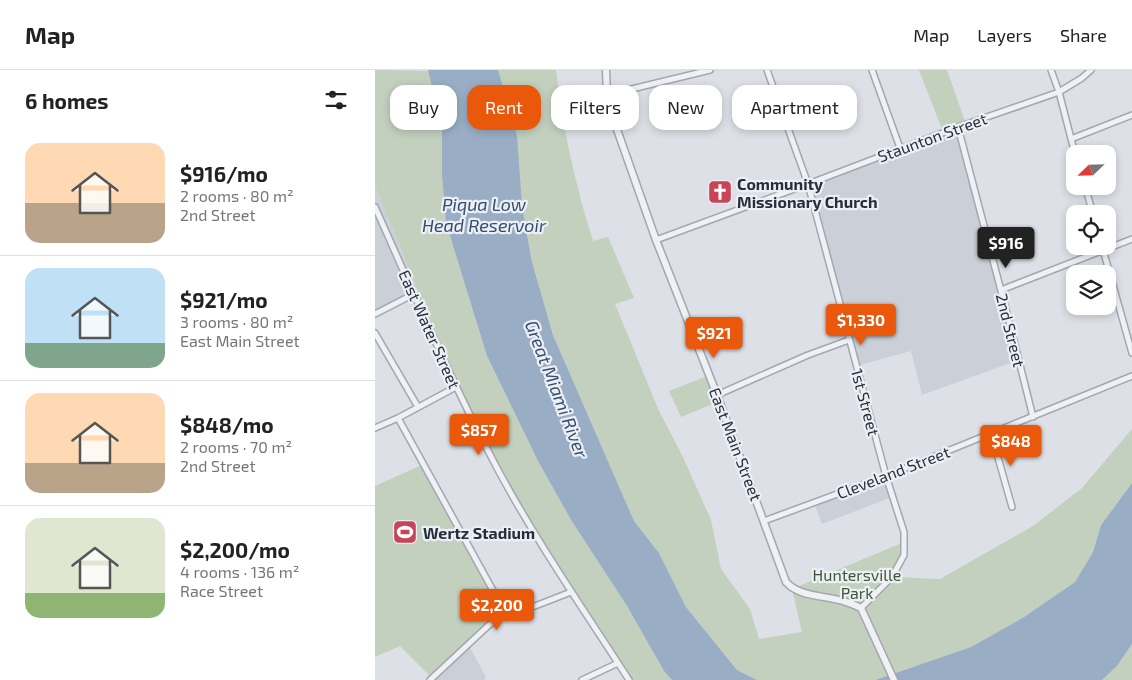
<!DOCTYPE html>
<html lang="en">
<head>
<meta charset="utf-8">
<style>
  body { margin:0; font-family:"Exo 2",sans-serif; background:#f2f2f2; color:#222; height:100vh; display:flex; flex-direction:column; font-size:19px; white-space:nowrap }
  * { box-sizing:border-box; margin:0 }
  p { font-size:16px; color:#767676 }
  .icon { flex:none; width:28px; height:28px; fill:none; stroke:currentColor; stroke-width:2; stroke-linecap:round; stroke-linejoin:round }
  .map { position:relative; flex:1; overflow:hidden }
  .details { display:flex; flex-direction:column; background:#fff; width:375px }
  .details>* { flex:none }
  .banner { position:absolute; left:15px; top:15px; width:475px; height:45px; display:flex; gap:10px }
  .needle { width:32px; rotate:247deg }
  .tools { position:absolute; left:691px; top:75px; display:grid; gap:10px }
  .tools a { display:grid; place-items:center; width:50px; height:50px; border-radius:10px; background:#fff; box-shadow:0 2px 8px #0003; font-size:25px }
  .price { position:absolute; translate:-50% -42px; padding:0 11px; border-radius:5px; background:#ea580c; color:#fff; font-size:16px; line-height:32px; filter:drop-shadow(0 1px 2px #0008) }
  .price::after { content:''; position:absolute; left:50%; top:30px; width:15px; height:11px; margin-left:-8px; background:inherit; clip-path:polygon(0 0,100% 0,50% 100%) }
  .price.current { background:#222; color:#fff }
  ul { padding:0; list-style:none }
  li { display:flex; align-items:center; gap:15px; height:125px; padding:0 25px }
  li+li { border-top:1px solid #e0e0e0 }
  li span { display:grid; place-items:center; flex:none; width:140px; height:100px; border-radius:15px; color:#555 }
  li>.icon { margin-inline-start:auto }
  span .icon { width:60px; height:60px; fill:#fffc; stroke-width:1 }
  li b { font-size:21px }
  h2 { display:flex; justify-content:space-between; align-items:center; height:60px; padding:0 25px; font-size:21px }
  .tag { padding:0 18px; border-radius:15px; background:#fff; box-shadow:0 2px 8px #0003; font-size:18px; line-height:45px }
  .tag.current { background:#ea580c; color:#fff }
  header { display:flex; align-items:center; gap:30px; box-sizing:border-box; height:70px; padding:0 25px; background:#fff; border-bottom:1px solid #e0e0e0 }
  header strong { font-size:24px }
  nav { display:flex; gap:28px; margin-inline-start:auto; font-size:18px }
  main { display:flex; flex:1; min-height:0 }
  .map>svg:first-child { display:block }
</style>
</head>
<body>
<header>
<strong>Map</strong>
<nav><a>Map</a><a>Layers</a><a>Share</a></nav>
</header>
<main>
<section class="details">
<h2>6 homes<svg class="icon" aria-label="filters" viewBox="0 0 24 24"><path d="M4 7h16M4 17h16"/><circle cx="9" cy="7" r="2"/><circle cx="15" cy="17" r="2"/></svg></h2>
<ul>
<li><span style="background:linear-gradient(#ffd9b3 60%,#b9a48a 0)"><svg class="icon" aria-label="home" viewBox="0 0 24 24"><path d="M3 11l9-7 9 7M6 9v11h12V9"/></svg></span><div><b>$916/mo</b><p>2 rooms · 80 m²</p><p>2nd Street</p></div></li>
<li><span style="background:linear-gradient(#bfe0f5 75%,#7fa58c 0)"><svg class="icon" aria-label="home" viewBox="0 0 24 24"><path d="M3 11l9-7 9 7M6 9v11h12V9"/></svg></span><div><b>$921/mo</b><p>3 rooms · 80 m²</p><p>East Main Street</p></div></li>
<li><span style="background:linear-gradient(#ffd9b3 70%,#b9a48a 0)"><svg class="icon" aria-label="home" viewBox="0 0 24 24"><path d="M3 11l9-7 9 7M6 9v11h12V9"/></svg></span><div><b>$848/mo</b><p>2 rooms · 70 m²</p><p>2nd Street</p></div></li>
<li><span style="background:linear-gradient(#dfe7d0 75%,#8fb573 0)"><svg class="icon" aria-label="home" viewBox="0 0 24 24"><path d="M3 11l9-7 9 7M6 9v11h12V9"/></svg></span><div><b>$2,200/mo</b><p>4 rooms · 136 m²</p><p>Race Street</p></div></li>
</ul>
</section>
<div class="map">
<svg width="757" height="610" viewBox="0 0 757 610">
  <rect width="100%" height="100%" fill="#dde0e6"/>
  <path fill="#cbcfd8" d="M583,57L644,290L547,325L536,281L481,296L433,114Z
    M0,116L43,222L0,244Z
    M511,406L517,427L447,454L439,433Z
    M93,574L111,607L109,610H55Z"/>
  <path fill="#c3d0be" d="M0,0L54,1L67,58V106L71,153L112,286L163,391L196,450L252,536L289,601L297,610H254L196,522L123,399L39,224L43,221L0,116Z
    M123,0H181C187,55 201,118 218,171L233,167L259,228L240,234L284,341L308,387L336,450L346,499L375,539L384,569L427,562L417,519L529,472V485L517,507L565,509L658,456L707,418L757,359V413L726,455L718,482L700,512L649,547L596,577L500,610H382L362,600L311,537L284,483L259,451L178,265L157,192Z
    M544,0H572L591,54L568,62Z
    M335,305L345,331L306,347L294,321Z
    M49,394L131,544L114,555L57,608L25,576L0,587V416Z
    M757,574V610H727L742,596Z"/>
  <path fill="#99aec5" d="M53,0H123L142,66L147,136L157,192L178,265L259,451L284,483L311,537L362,600L382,610H297L289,601L252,536L196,450L163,391L112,286L71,153L67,106V58Z
    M757,413V574L742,596L727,610H500L596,577L649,547L700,512L718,482L726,455Z"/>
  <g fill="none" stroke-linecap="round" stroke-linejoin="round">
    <defs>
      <path id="minor" d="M392,0L433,114L511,406L529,462V485L517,507L486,538
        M497,0L525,78
        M676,0L684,22L700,84
        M232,25L335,0
        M583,57L634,251L658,347
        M696,69L757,45
        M710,116L718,144
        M0,137C39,224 77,313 122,398C161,471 209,540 254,610
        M281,170L433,114L583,57L684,22L707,8L716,0
        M727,176L757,283
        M626,220L757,169
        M0,244L39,224
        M0,263L43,337
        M342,325L433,285L474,270
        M23,348L131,544
        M0,358L23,348L81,317
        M616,363L637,437
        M389,451L511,406L757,306
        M55,610L114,555L131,544L142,543L196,522
        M207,610L243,593"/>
      <path id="tertiary" d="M231,0L232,25L239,51L281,170L342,325L411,512C425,528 452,525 471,532C476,533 481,536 486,538L519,610"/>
    </defs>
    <use href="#minor" stroke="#a3a7b0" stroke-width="8"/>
    <use href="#tertiary" stroke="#a3a7b0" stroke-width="9"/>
    <use href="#minor" stroke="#eff1f5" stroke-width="5"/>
    <use href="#tertiary" stroke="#eff1f5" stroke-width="6"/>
  </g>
  <defs>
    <symbol id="church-square" viewBox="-11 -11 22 22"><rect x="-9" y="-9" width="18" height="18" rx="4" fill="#c84557" stroke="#eceff4"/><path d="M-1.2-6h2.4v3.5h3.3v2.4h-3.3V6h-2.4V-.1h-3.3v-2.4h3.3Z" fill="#fff"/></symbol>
    <symbol id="stadium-square" viewBox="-11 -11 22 22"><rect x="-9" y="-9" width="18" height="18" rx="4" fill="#c84557" stroke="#eceff4"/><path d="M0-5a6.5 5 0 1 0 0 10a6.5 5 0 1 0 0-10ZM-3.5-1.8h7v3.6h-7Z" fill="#fff"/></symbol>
  </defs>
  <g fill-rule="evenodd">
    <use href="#church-square" x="331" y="108" width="28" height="28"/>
    <use href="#stadium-square" x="16" y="448" width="28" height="28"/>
  </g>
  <g text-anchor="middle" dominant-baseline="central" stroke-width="4.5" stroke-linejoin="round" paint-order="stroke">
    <g font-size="16" fill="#272e3c" stroke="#eceff4">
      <text transform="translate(557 67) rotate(-20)">Staunton Street</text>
      <text transform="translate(55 259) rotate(66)">East Water Street</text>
      <text transform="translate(636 260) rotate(76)">2nd Street</text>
      <text transform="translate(491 332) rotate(75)">1st Street</text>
      <text transform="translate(361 374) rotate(69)">East Main Street</text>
      <text transform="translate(518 402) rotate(-21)">Cleveland Street</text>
    </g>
    <g font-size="16" font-weight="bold" fill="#272e3c" stroke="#eceff4" text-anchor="start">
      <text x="362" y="113">Community<tspan x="362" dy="18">Missionary Church</tspan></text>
      <text x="48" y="462">Wertz Stadium</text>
    </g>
    <g font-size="16" fill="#3b5735" stroke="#eceff4">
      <text x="482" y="504">Huntersville<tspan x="482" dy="18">Park</tspan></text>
    </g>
    <g font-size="18" font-style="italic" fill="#334d6e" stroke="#eceff4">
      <text x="109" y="134">Piqua Low<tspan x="109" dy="21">Head Reservoir</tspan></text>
      <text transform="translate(182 319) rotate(69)">Great Miami River</text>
    </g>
  </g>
</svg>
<div class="tools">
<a><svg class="needle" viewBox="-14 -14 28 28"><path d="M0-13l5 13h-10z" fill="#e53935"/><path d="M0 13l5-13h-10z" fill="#767676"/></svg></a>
<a><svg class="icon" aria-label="locate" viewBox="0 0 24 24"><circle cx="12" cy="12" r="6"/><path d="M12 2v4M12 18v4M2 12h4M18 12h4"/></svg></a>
<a><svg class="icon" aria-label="layers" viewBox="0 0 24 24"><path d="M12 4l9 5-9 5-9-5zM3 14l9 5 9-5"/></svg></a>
</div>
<b class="price current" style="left:631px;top:199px">$916</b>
<b class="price" style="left:486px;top:276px">$1,330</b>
<b class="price" style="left:339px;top:289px">$921</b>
<b class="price" style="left:104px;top:386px">$857</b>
<b class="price" style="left:636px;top:397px">$848</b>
<b class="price" style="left:122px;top:561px">$2,200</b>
<div class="banner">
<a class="tag">Buy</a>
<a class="tag current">Rent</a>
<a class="tag">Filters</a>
<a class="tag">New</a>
<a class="tag">Apartment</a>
</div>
</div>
</main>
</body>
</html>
